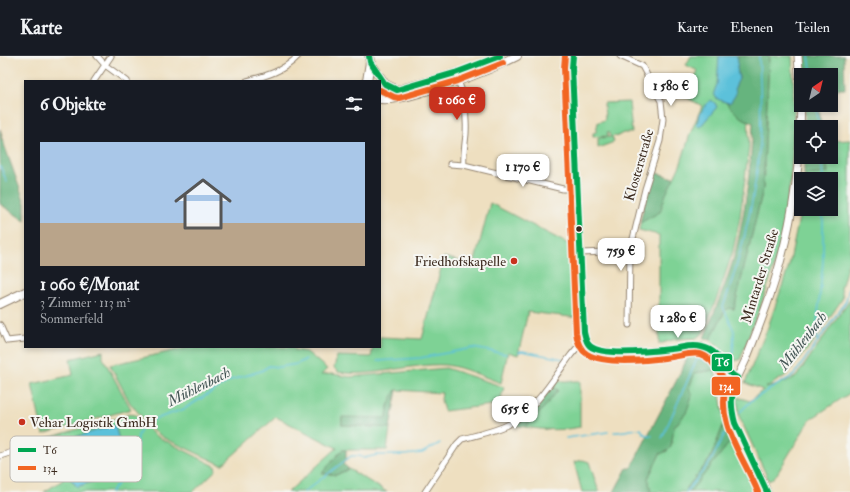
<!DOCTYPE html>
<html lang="de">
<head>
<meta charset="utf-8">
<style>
  body { margin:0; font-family:"IM FELL Double Pica",serif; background:#20242c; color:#f1f3f6; height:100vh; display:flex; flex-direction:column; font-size:15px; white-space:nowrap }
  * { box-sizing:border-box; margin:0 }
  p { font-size:13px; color:#9ea1a6 }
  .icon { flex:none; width:22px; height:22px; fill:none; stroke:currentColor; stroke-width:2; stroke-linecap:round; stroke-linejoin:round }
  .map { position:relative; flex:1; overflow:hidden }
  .drawer { position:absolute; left:24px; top:24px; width:357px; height:268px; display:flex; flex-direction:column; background:#171b24; border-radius:0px; box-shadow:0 2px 6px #0003 }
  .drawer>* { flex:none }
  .needle { width:26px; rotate:35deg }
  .fabs { position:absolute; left:794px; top:12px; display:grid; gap:8px }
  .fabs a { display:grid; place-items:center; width:44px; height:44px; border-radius:0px; background:#171b24; box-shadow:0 2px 6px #0003; font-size:20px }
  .price { position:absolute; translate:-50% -34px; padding:0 9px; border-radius:8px; background:#fff; color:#222; font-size:13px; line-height:26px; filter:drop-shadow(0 1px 2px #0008) }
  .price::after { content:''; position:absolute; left:50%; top:24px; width:12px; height:9px; margin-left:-6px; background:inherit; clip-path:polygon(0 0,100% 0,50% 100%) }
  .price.on { background:#c8321e; color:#fff }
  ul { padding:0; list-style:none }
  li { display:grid; align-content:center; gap:8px; height:212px; padding:0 16px }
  li span { display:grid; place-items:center; height:124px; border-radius:0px; color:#555 }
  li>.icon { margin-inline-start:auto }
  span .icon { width:72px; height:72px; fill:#fffc; stroke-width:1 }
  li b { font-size:17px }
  h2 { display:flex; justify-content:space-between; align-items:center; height:48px; padding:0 16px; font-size:17px }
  header { display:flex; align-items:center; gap:24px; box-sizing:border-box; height:56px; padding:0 20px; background:#171b24; border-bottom:1px solid #363941 }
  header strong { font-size:19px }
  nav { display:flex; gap:22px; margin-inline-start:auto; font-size:14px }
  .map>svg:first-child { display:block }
</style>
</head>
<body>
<header>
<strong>Karte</strong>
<nav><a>Karte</a><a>Ebenen</a><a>Teilen</a></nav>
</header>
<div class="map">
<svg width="850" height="436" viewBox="0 0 850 436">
  <rect width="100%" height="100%" fill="#f6f6f2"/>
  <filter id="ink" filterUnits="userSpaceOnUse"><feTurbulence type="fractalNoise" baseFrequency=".025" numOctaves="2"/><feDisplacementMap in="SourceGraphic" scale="8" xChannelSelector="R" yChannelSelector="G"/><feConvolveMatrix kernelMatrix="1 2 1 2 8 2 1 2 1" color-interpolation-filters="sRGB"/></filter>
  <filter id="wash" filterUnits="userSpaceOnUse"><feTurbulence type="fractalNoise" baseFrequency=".012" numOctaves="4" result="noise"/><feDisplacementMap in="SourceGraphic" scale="16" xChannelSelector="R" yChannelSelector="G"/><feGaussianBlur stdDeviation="0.9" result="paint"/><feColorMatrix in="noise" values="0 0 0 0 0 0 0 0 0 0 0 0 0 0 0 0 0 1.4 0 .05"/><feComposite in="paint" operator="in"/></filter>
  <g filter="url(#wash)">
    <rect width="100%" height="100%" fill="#eedfc0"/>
    <path fill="#7ed295" stroke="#5c7e5a" d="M691,0H747L749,91L740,162L733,195L720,234L703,277L696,282L676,283L659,288V179L639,174L644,149L653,116L674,122L681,107L690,78L702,50L684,40L698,15L686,9Z
      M769,0H792C797,71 793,141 774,210C765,242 751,273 740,304L731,305L719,290L710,284L725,255L728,252L734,253L763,133Z
      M629,46L632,77H623L616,81L615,80L612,81L614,86L598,92V82L611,81L608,76H607L608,80L593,81V77L596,76L598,66L602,65L605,63L604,47Z
      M850,84V200L841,233L843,242L810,290L785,320L765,332L777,329L796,321L850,243V337L817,359L809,365L777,418L773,422L769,425L739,360L737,341L750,345L763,334L745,327L768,271L789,210L801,152L831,153V123H805V119L828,117L826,101H831V85Z
      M490,147L576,192L579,262L528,256L518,299L508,296L501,327C483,321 464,311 445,309C409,307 373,322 338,316L334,312L337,300L371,301L373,291H380V281L422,283L444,201L474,209Z
      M191,291H293L295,294L307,296L327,313L321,319L332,318L350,321L446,312L504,331L502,338L500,348L444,355L441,344L442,337L397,334L388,350L387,363L342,362V369L390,372L387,394H342L336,419L349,413L387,436H288L337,392L276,361L223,408H220L164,382L154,375L130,347L110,309Z
      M103,295V302L131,353L43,378L32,328L73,319L70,303Z
      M715,314L725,365L710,403L686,433L690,435L734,381L759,436H651L648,422L660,398L667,395L671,391L674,371L686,357L689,332L695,316Z
      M558,325H580V371C561,375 544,374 525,371L537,360L558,334L554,330Z
      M130,358L136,359L154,379L215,410L216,414L193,436H44L63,424L54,410L44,383Z
      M583,404L589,406L599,436H582L574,406Z"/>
    <path fill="#66b47e" stroke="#506f4e" d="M738,0H769L763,133L734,253L728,252L725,255L710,284L704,282C715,253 728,224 736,193C746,152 751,109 753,67L740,61L725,46L728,47L739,22L737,12Z
      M803,0H844L845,33H831V19H804Z
      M805,49H819L821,71H805Z
      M0,73L2,79L1,80L25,147V165L0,148Z
      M804,101H826L828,117L804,119Z
      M653,116L674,122L666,138L660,156L640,167L650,124Z
      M691,294C707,298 712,298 721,313L695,317L689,332L692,340L686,357L674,371L671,391L667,395L660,398L648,422L651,436H614L627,412H631C651,372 673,334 691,294Z
      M552,329L558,334C548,348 538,359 525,371L514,369L529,357Z
      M397,334L390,372L342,369V361L387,362L388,350L395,335Z
      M727,364L734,381L690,436L686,433L710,403L725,365Z
      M342,394H346V404L343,408L349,413L336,419L322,417Z"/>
    <path fill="#5cc1da" stroke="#4c767c" d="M719,0H736L738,3L737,12L739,23L735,31L736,38L731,46L728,47L717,43L715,40L714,36L717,28Z
      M711,44L715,47L717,51L700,71L696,69C699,60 703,49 711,44Z
      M115,369L124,403L112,419L77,431L68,420L59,386Z"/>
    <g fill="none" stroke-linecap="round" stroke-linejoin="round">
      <path stroke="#5cc1da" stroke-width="1.5" d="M809,0L812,19
        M816,49L819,71
        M821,101L823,123
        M0,110L7,126
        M817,285V268L823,206V153
        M519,296L522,295L563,303
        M697,297V303
        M377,305L420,302L473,292L506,298
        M732,307L733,297L734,275L723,251C742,198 755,145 760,88C762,59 760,29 759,0
        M740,356L752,344L794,319L846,245L850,229
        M147,366L184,353L231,324L261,315L269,310L279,311L297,308L306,303
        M614,376C624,376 631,373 641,373L644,378L652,380
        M566,382L608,376
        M662,382L697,303L715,307
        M111,436L134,408L138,380L143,369
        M304,436L351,400H359L364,402L377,399H404L422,397L440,387
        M686,436L711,405L728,371"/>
    </g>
  </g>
  <g filter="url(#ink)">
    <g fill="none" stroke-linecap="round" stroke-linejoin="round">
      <defs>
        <path id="minor" d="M97,0L105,9L127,25
          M573,0L572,12L584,271V281L587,287L591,291L600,294L615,296L643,295L702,290L709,293L719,301L723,306L732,336
          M620,0L642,10L661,45L663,63L660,85L645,133L630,195
          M457,22C465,40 467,59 466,78C465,89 463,99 464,109
          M94,25L111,0
          M247,25C266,20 284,15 298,0
          M450,108L464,109L563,133H578
          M581,197L630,195L629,269
          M0,269L7,285L25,283
          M0,400L25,392L36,386
          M425,436L457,388L462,383C476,379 496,375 509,368C536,353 553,323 571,299L576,293L587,287"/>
        <path id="secondary" d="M767,436C757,407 734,380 731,350C730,332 740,317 747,301C757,276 767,250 775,224C797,152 805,75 798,0"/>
        <path id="primary" d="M370,6L385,28L397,34
          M367,25L370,6L369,0
          M380,41C396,33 413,30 430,25C454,19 477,10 500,0
          M380,43C395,44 408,40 422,36C455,27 487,15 517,0
          M0,248L25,236"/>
      </defs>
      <use href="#minor" stroke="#94846f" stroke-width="7"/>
      <use href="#secondary" stroke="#94846f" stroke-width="9"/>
      <use href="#primary" stroke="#94846f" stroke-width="10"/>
      <use href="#minor" stroke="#fff" stroke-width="5"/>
      <use href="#secondary" stroke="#fff" stroke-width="7"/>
      <use href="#primary" stroke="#fff" stroke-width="8"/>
      <defs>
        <path id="bus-1" d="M369,0L370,6L385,28L397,34L455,17L500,0
          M573,0L572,12L584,276C585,281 586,287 590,290C603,301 654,295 671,293C682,292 691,288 702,291C723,296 720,313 737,322C731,340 730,348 735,367L767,436"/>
        <path id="bus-2" d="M565,0L564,12L576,277C577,285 579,293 587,298C605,309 651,304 672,301C681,300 691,296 700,298C714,302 717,317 727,326C714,366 744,401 758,436
          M380,34L394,41L399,42L457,25L503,7"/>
      </defs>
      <use href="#bus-1" stroke="#f6f6f2" stroke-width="9"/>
      <use href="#bus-2" stroke="#f6f6f2" stroke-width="9"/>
      <use href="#bus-1" stroke="#00a651" stroke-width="6"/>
      <use href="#bus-2" stroke="#f26522" stroke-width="6"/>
    </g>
  </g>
  <circle fill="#3b2a1e" stroke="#f6f6f2" stroke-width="1.5" cx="579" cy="173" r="3.5"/>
  <g fill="#c8321e" stroke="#f6f6f2" stroke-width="1.5">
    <circle cx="514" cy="205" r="4"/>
    <circle cx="22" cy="366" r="4"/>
  </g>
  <g text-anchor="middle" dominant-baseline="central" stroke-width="4" stroke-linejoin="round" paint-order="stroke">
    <g font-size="14" fill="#3b2a1e" stroke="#f6f6f2">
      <text transform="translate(639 109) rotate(-74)">Klosterstraße</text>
      <text transform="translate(760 220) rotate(-73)">Mintarder Straße</text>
    </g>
    <g font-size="14" fill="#3b2a1e" stroke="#f6f6f2" text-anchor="end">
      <text x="506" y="205">Friedhofskapelle</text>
      <text x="30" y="366" text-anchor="start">Vehar Logistik GmbH</text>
    </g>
    <g font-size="15" font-style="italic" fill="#455756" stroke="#f6f6f2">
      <text transform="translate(803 285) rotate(-52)">Mühlenbach</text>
      <text transform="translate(199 331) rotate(-27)">Mühlenbach</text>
    </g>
  </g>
  <rect x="10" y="380" width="132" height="46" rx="6" fill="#f6f6f2" stroke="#beb9b2" stroke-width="1"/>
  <rect x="18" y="392" width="18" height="4" fill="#00a651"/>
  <rect x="18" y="410" width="18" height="4" fill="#f26522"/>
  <g font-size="11" fill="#3b2a1e">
    <text x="43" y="398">T6</text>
    <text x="43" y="416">134</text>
  </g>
  <g stroke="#f6f6f2" stroke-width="1.5">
    <rect x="711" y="297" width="22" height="19" rx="4" fill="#00a651"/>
    <rect x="711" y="320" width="30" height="20" rx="4" fill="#f26522"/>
  </g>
  <g font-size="11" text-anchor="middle" font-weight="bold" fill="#fff">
    <text x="722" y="310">T6</text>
    <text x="726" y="334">134</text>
  </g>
</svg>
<div class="fabs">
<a><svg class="needle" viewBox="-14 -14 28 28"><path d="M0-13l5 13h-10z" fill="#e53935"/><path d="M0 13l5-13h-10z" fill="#9ea1a6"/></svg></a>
<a><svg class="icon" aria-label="locate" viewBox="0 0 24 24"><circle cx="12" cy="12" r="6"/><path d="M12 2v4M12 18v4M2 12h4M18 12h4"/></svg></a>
<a><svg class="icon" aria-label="layers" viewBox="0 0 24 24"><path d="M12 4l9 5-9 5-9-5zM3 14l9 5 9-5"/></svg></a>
</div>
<b class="price" style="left:671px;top:51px">1 580 €</b>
<b class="price on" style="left:457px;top:65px">1 060 €</b>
<b class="price" style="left:523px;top:132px">1 170 €</b>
<b class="price" style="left:621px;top:216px">759 €</b>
<b class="price" style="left:678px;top:283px">1 280 €</b>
<b class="price" style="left:515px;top:374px">655 €</b>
<section class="drawer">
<h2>6 Objekte<svg class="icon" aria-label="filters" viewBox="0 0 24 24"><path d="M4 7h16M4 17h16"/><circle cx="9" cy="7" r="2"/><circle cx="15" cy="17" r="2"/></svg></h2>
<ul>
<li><span style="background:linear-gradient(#a9c7e8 65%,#b9a48a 0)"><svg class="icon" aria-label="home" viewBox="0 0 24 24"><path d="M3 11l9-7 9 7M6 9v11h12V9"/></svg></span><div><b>1 060 €/Monat</b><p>3 Zimmer · 113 m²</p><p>Sommerfeld</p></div></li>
</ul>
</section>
</div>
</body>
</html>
